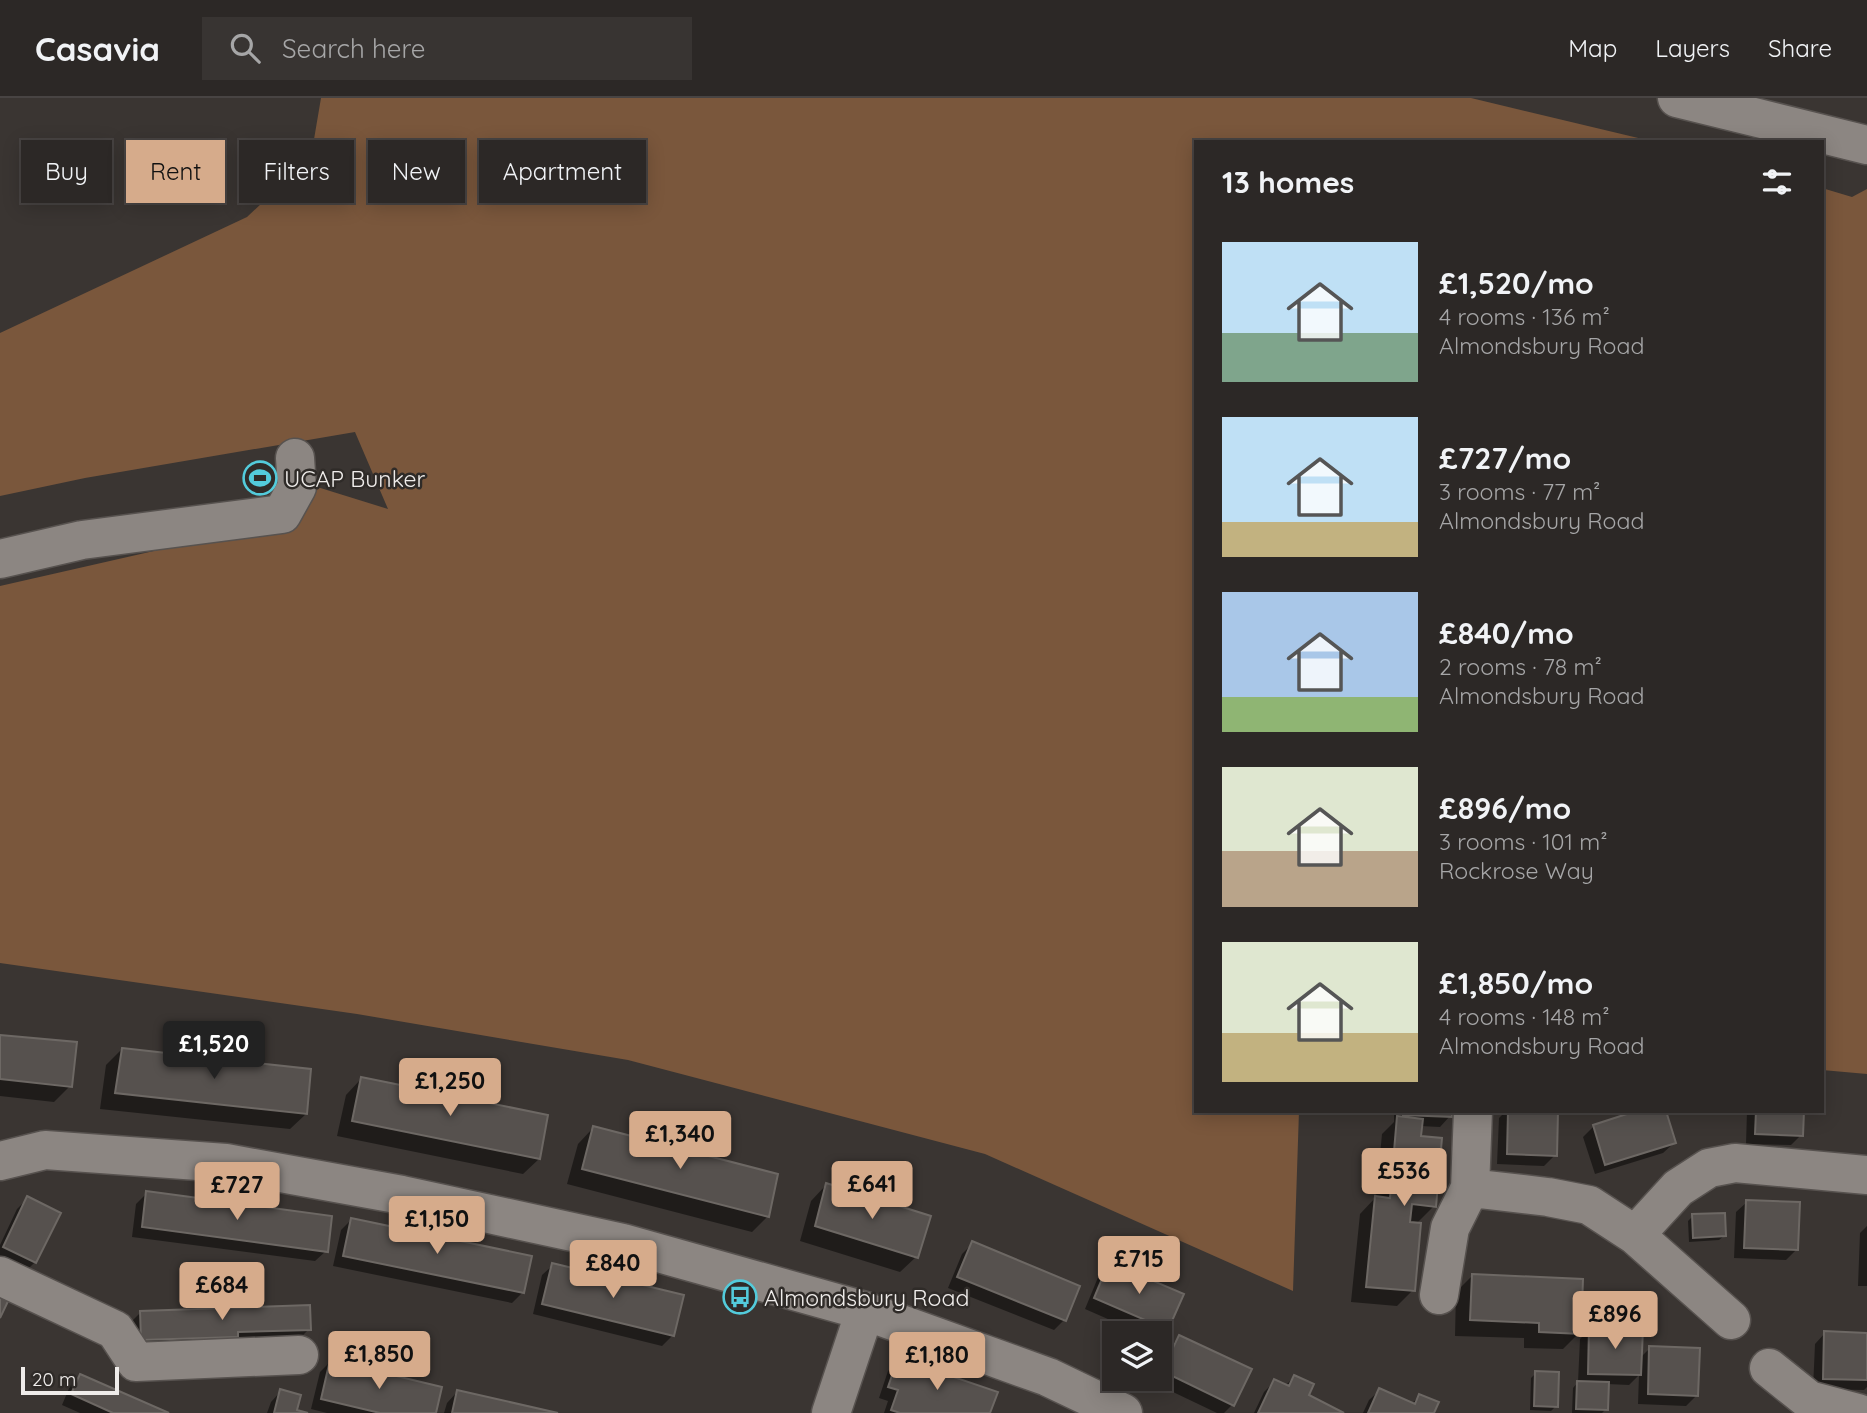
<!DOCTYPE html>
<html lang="en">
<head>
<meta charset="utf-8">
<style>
  body { margin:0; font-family:Quicksand,sans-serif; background:#383432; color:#f1f3f6; height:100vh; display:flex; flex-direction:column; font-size:26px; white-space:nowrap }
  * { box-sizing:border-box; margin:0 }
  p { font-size:23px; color:#a6a6a7 }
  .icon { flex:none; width:38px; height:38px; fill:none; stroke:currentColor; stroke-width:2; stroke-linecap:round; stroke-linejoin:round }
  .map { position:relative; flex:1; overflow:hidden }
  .drawer { position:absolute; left:1194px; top:42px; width:630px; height:973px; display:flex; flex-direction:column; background:#2c2826; border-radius:0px; box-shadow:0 4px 18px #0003,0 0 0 2px #484443 }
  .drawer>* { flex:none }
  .hud { position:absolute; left:21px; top:42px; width:665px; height:63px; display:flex; gap:14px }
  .buttons { position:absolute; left:1102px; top:1223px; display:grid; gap:14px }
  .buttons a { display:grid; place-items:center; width:70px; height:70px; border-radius:0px; background:#2c2826; box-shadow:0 4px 18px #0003,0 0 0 2px #484443; font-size:35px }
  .scale { position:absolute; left:21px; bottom:18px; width:98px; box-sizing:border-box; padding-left:7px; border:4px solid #efecea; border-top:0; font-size:19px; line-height:24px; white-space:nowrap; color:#efecea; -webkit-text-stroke:5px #2f2b28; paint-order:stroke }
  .price { position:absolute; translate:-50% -60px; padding:0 16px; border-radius:7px; background:#d6ab8b; color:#111; font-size:23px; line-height:46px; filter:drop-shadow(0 2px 4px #0008) }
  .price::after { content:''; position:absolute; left:50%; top:42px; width:21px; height:16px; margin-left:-10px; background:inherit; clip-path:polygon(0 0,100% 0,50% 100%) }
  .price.active { background:#222; color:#fff }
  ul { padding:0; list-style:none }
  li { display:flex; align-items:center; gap:21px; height:175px; padding:0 28px }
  li span { display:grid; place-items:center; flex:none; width:196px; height:140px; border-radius:0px; color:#555 }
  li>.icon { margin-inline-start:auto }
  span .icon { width:84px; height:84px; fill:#fffc; stroke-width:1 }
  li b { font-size:30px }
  h2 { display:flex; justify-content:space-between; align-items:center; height:84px; padding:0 28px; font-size:30px }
  .tag { padding:0 24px; border-radius:0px; background:#2c2826; box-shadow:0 4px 18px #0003,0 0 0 2px #484443; font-size:24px; line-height:63px }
  .tag.active { background:#d6ab8b; color:#111 }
  header { display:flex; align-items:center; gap:42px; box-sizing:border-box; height:98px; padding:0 35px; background:#2c2826; border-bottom:2px solid #484443 }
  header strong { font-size:33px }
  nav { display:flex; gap:38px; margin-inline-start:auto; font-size:24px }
  .search { width:490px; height:63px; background:#383432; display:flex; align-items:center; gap:18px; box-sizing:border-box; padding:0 24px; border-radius:0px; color:#a6a6a7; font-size:26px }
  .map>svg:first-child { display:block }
</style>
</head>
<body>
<header>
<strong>Casavia</strong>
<div class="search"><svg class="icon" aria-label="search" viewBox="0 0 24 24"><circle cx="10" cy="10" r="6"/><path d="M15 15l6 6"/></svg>Search here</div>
<nav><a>Map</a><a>Layers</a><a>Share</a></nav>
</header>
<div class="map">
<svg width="1867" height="1315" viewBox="0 0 1867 1315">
  <rect width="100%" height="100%" fill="#3a3532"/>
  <path fill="#7a573c" d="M321,0H1471L1655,44H1195V1013H1299L1293,1193L985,1056L628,962L357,916L0,865V488L290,422L314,388L388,411L355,334L85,380L0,398V235L247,119L311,59Z
    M1822,90L1852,99L1867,91V976L1822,972Z"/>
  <path fill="#0007" d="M0,938L70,988L54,1004L0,998Z
    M122,951L306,1016L290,1031L100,1011L106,967Z
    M361,981L539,1061L523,1076L337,1038L346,997Z
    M1394,1013H1450V1018L1440,1029L1420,1028L1419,1040L1434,1108L1416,1126L1413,1192L1397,1208L1351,1204L1360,1116L1376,1099L1382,1036L1394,1024Z
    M1506,1013H1556L1555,1057L1544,1068L1497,1066L1499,1020Z
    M1747,1013H1802L1801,1037L1791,1047L1746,1046Z
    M1594,1028L1674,1045L1663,1055L1595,1076L1583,1039Z
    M593,1030L767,1119L752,1134L567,1086L578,1046Z
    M826,1087L916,1159L900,1174L800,1143L811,1103Z
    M147,1095L326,1153L315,1163L132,1139L136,1106Z
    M28,1100L35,1164L25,1174L0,1162V1147L17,1111Z
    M1747,1104L1797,1151L1786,1162L1734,1160L1736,1114Z
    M1693,1118L1724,1138L1719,1142L1689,1144L1688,1123Z
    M351,1122L523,1194L512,1205L333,1168L341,1132Z
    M1867,1128V1188H1858L1860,1135Z
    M973,1145L1064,1222L1054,1232L948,1190L962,1156Z
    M1110,1166L1167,1231L1160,1238V1236H1142L1085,1211L1099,1177Z
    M553,1167L673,1237L662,1248L533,1216L542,1177Z
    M1472,1178L1579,1235L1563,1251L1524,1250V1240L1455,1238L1456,1194Z
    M141,1214L309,1231L299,1241L131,1252L130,1225Z
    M1590,1231L1640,1260L1650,1250L1697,1297L1686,1308L1638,1306L1639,1277L1629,1287L1607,1286L1606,1311L1602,1315H1572L1573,1290L1578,1284L1580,1241Z
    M1825,1235L1867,1236V1289L1864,1292L1813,1291L1815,1246Z
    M1180,1239L1232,1307L1224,1315H1217L1152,1284L1154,1281H1160V1268L1169,1249Z
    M898,1262L989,1315H884L888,1303L879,1300L888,1273Z
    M330,1264L434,1315H327L311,1311L320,1274Z
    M1536,1275L1556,1308L1551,1313L1530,1312L1531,1280Z
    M81,1278L164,1315H80L62,1307L70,1288Z
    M1294,1279L1306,1298L1342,1315H1254L1264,1294L1275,1283L1285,1288Z
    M1380,1292L1411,1306L1420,1298L1432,1315H1363L1369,1302Z
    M281,1293L295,1313L302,1315H267L271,1304Z
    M457,1294L550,1315H444L447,1305Z"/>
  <path fill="#56514e" stroke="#6d6864" stroke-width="2" d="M0,937L77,944L72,989L0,981Z
    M122,950L311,971L307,1016L115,995Z
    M361,979L548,1017L540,1061L352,1023Z
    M1403,1013H1452V1019L1403,1017Z
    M1508,1013H1558L1557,1058L1507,1056Z
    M1636,1013H1666L1676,1045L1605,1067L1593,1027Z
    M1756,1013H1804L1803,1038L1755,1036Z
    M1397,1018L1423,1021L1421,1038L1442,1040L1436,1109L1412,1106L1410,1124L1421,1125L1415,1193L1366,1189L1375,1098L1390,1100Z
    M593,1028L778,1076L769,1119L582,1071Z
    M826,1085L931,1118L918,1160L815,1128Z
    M146,1093L332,1118L328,1154L142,1129Z
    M27,1098L61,1115L36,1165L3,1149Z
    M1746,1102L1800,1104L1798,1152L1744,1150Z
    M1725,1115L1726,1138L1693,1140L1692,1116Z
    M351,1120L532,1158L524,1195L343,1158Z
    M972,1143L1080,1188L1066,1223L957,1179Z
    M1109,1164L1184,1196L1168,1232L1094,1200Z
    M552,1165L684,1197L674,1238L542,1206Z
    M1472,1176L1583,1181L1581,1236L1539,1234V1225L1470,1222Z
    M0,1193L11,1197L0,1220Z
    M310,1207L311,1232L238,1234V1239L141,1242L140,1213Z
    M1589,1229L1643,1231L1641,1277L1588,1276Z
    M1824,1233L1867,1235V1282L1823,1281Z
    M1179,1237L1252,1271L1234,1308L1162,1273Z
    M1649,1248L1700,1250L1698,1298L1648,1296Z
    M898,1260L998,1294L990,1315H900L891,1312L898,1292L888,1289Z
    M330,1262L442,1289L436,1315H380L321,1301Z
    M1535,1273L1559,1274L1558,1309L1534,1308Z
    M80,1276L169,1315H113L71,1296Z
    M1294,1277L1314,1286L1309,1297L1344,1315H1258L1274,1281L1289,1288Z
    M1577,1283L1609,1284L1608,1312L1576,1311Z
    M1379,1290L1415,1306L1419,1296L1439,1304L1434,1315H1368Z
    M280,1291L301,1297L297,1312L308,1315H274Z
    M457,1292L558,1315H452Z"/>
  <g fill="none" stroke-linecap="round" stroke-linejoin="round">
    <defs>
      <path id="minor" d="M1677,0L1867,47
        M0,461L82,442L282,416L297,389L295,360
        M0,1063L45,1052L226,1065L402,1097L623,1145L865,1213L1048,1279L1123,1315
        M1470,1090L1548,1099L1589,1107L1635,1137L1731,1222
        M1635,1137L1678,1090L1709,1070L1735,1065L1867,1077
        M0,1178L115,1232L136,1264L299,1257
        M1439,1197L1450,1130L1470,1090L1473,1013
        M1769,1270L1809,1302L1858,1315
        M831,1315L865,1213"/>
    </defs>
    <use href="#minor" stroke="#57524f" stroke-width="41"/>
    <use href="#minor" stroke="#8c8682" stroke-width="38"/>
  </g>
  <defs>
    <symbol id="stadium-ring" viewBox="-11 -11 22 22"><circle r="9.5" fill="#2f2b28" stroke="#53cbdb" stroke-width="1.5"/><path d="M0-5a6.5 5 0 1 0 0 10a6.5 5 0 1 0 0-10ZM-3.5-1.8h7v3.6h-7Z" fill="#53cbdb"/></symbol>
    <symbol id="bus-ring" viewBox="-11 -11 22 22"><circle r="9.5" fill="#2f2b28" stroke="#53cbdb" stroke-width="1.5"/><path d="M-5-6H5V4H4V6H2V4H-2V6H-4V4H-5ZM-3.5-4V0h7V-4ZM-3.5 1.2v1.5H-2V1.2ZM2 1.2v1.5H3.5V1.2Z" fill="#53cbdb"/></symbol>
  </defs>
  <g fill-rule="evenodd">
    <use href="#stadium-ring" x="241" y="361" width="38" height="38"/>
    <use href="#bus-ring" x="721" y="1180" width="38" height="38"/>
  </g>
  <g text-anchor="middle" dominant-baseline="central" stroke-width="5" stroke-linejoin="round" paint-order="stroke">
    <g font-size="23" fill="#efecea" stroke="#2f2b28" text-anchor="start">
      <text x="284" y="380">UCAP Bunker</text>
      <text x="764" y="1199">Almondsbury Road</text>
    </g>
  </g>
</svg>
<div class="buttons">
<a><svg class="icon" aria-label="layers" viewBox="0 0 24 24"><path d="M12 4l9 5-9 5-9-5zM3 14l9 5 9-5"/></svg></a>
</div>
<div class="scale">20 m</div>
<b class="price active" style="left:214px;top:983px">£1,520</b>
<b class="price" style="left:450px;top:1020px">£1,250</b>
<b class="price" style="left:680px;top:1073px">£1,340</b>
<b class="price" style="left:1404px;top:1110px">£536</b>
<b class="price" style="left:872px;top:1123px">£641</b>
<b class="price" style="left:237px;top:1124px">£727</b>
<b class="price" style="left:437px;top:1158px">£1,150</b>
<b class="price" style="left:1139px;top:1198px">£715</b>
<b class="price" style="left:613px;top:1202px">£840</b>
<b class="price" style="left:222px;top:1224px">£684</b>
<b class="price" style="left:1615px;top:1253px">£896</b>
<b class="price" style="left:379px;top:1293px">£1,850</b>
<b class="price" style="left:937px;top:1294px">£1,180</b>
<div class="hud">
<a class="tag">Buy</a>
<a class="tag active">Rent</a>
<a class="tag">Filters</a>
<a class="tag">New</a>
<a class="tag">Apartment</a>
</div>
<section class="drawer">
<h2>13 homes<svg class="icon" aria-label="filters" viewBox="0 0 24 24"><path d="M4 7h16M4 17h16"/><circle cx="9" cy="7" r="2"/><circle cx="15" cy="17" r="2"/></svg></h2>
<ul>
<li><span style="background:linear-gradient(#bfe0f5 65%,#7fa58c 0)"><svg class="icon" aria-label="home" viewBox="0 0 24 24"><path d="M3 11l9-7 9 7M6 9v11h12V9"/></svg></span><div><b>£1,520/mo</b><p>4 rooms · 136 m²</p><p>Almondsbury Road</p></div></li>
<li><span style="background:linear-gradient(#bfe0f5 75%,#c2b280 0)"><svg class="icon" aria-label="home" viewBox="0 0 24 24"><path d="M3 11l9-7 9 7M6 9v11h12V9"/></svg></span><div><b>£727/mo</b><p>3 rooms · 77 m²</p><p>Almondsbury Road</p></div></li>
<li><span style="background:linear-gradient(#a9c7e8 75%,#8fb573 0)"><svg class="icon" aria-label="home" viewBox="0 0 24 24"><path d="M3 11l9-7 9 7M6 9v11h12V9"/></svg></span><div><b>£840/mo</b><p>2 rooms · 78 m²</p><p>Almondsbury Road</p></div></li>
<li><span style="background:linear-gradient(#dfe7d0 60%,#b9a48a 0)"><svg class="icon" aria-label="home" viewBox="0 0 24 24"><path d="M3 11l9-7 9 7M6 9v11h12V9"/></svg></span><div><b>£896/mo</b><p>3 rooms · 101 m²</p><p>Rockrose Way</p></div></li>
<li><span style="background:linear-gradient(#dfe7d0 65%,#c2b280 0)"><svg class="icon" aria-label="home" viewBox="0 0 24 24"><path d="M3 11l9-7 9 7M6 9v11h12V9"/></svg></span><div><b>£1,850/mo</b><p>4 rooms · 148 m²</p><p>Almondsbury Road</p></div></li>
</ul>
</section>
</div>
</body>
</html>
